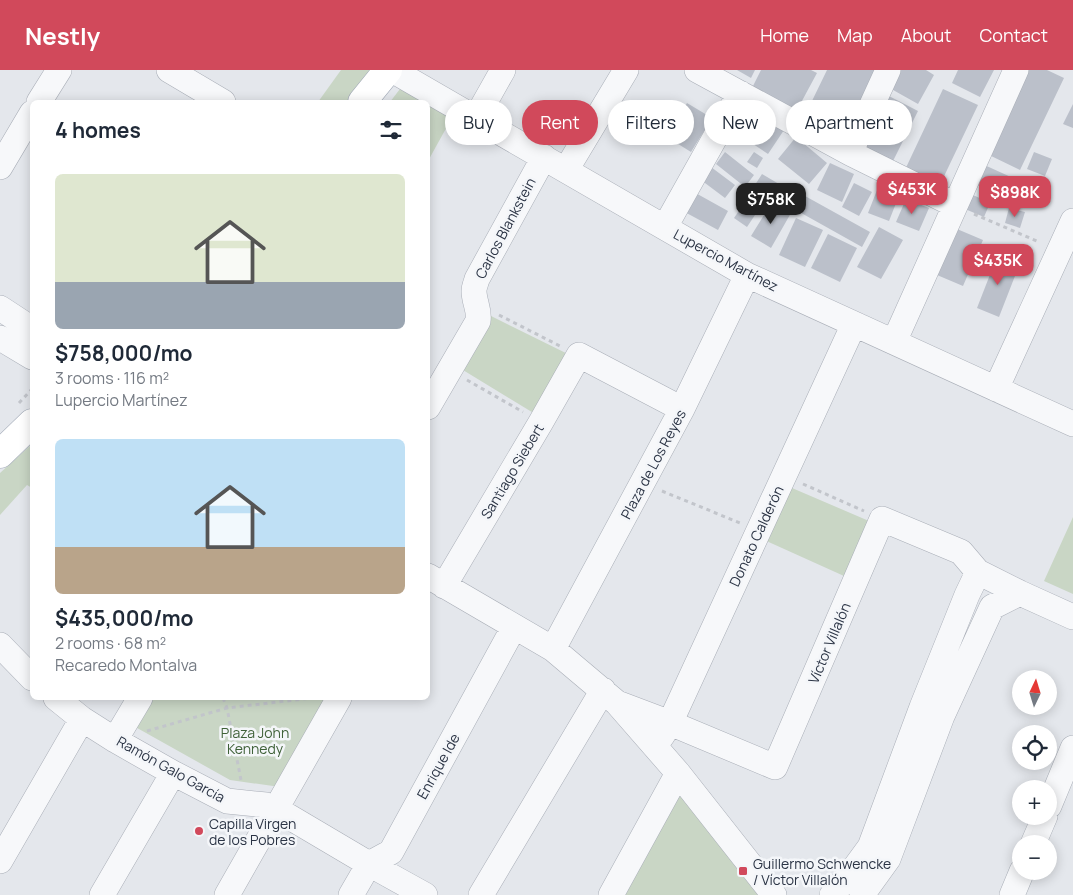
<!DOCTYPE html>
<html lang="en">
<head>
<meta charset="utf-8">
<style>
  body { margin:0; font-family:Manrope,sans-serif; background:#f2f2f3; color:#1f2937; height:100vh; display:flex; flex-direction:column; font-size:19px; white-space:nowrap }
  * { box-sizing:border-box; margin:0 }
  p { font-size:16px; color:#747a83 }
  .icon { flex:none; width:28px; height:28px; fill:none; stroke:currentColor; stroke-width:2; stroke-linecap:round; stroke-linejoin:round }
  .map { position:relative; flex:1; overflow:hidden }
  .sheet { position:absolute; left:30px; top:30px; width:400px; height:600px; display:flex; flex-direction:column; background:#fff; border-radius:8px; box-shadow:0 2px 12px #0003 }
  .sheet>* { flex:none }
  .top-card { position:absolute; left:445px; top:30px; width:475px; height:45px; display:flex; gap:10px }
  .needle { width:32px; rotate:4deg }
  .buttons { position:absolute; left:1012px; top:600px; display:grid; gap:10px }
  .buttons a { display:grid; place-items:center; width:45px; height:45px; border-radius:50%; background:#fff; box-shadow:0 2px 12px #0003; font-size:25px }
  .price { position:absolute; translate:-50% -42px; padding:0 11px; border-radius:10px; background:#d1495b; color:#fff; font-size:16px; line-height:32px; filter:drop-shadow(0 1px 2px #0008) }
  .price::after { content:''; position:absolute; left:50%; top:30px; width:15px; height:11px; margin-left:-8px; background:inherit; clip-path:polygon(0 0,100% 0,50% 100%) }
  .price.current { background:#222; color:#fff }
  ul { padding:0; list-style:none }
  li { display:grid; align-content:center; gap:10px; height:265px; padding:0 25px }
  li span { display:grid; place-items:center; height:155px; border-radius:8px; color:#555 }
  li>.icon { margin-inline-start:auto }
  span .icon { width:90px; height:90px; fill:#fffc; stroke-width:1 }
  li b { font-size:21px }
  h2 { display:flex; justify-content:space-between; align-items:center; height:60px; padding:0 25px; font-size:21px }
  .chip { padding:0 18px; border-radius:22px; background:#fff; box-shadow:0 2px 12px #0003; font-size:18px; line-height:45px }
  .chip.current { background:#d1495b; color:#fff }
  header { display:flex; align-items:center; gap:30px; box-sizing:border-box; height:70px; padding:0 25px; background:#d1495b; color:#fff }
  header strong { font-size:24px }
  nav { display:flex; gap:28px; margin-inline-start:auto; font-size:18px }
  .map>svg:first-child { display:block }
</style>
</head>
<body>
<header>
<strong>Nestly</strong>
<nav><a>Home</a><a>Map</a><a>About</a><a>Contact</a></nav>
</header>
<div class="map">
<svg width="1073" height="825" viewBox="0 0 1073 825">
  <rect width="100%" height="100%" fill="#e4e7ec"/>
  <path fill="#c9d6c5" d="M341,0H377L352,32H318Z
    M403,15L454,44L428,91V32H390Z
    M487,244L582,291L545,350L458,297Z
    M32,374V418L27,415L0,445V403Z
    M785,415L869,451L844,506L762,469Z
    M1073,447V524L1044,511Z
    M146,628H328L280,717L230,710L130,654Z
    M682,721L771,825H625Z"/>
  <path fill="#bbc0ca" d="M737,0H755L751,8Z
    M761,0H811L817,3L796,42L752,18Z
    M827,0H877L852,53L811,33Z
    M894,0H926L934,5L918,34L886,16Z
    M958,0H994L980,27L952,13Z
    M1027,0H1047L1064,8L1020,100L987,84Z
    M943,19L978,35L937,121L903,104Z
    M887,25L918,41L890,97L860,81Z
    M687,33L712,48L691,82L667,67Z
    M1073,34V58L1063,54Z
    M740,35L762,48L747,72L725,58Z
    M768,50L784,60L768,84L753,74Z
    M796,67L827,93L809,114L778,89Z
    M725,82L754,105L745,117L716,94Z
    M754,82L763,88L757,98L747,92Z
    M1034,82L1052,89L1045,106L1027,99Z
    M830,93L854,104L842,132L817,120Z
    M980,93L1033,117L1024,137L971,112Z
    M711,97L735,115L725,128L701,110Z
    M762,104L779,114L770,129L753,118Z
    M881,110L902,118L889,151L868,143Z
    M854,113L872,122L859,146L842,137Z
    M787,116L870,162L862,177L778,130Z
    M692,121L728,141L718,160L681,140Z
    M971,124L990,133L984,147L965,139Z
    M747,129L759,139L747,157L734,148Z
    M906,129L929,138L919,161L896,152Z
    M772,132L791,143L771,178L751,166Z
    M1009,138L1025,142L1020,158L1005,153Z
    M796,148L823,160L805,197L779,185Z
    M879,157L903,170L881,209L857,197Z
    M957,159L983,170L963,216L937,205Z
    M828,164L857,178L840,212L811,198Z
    M998,184L1020,193L999,247L977,238Z"/>
  <g fill="none" stroke-linecap="round" stroke-linejoin="round">
    <defs>
      <path id="minor" d="M169,0L223,32
        M392,0L747,205L1073,354
        M697,0L850,83L955,135
        M39,32L59,0
        M476,48L503,0
        M850,83L888,0
        M0,97L32,43
        M566,100L626,0
        M665,157L740,23
        M0,238L32,259
        M0,268L32,287
        M894,272L1016,0
        M996,319L1073,151
        M428,337L478,251C480,240 474,232 474,221C474,217 476,213 477,209L544,87
        M428,506L553,579L617,633L678,703L774,825
        M444,516L541,352L579,285L682,339
        M0,575L32,608
        M553,579L682,339L747,205
        M56,628L82,649L115,670L173,703L227,731L266,735L276,739L369,794L425,825
        M617,633L670,653L775,697L882,449L961,482L978,502L1020,523L1073,547
        M662,666L670,653L854,254
        M115,670L140,628
        M1049,736L1073,678
        M1033,774L1045,746
        M0,791L82,649
        M102,825L173,703
        M227,825L339,628
        M351,825L369,794L391,782L514,557
        M481,825L603,620
        M611,825L678,703
        M832,825L851,803L870,777L922,637L967,525L978,502
        M862,825L888,789L942,646L992,537L1020,523
        M1012,825L1022,801"/>
      <path id="major" d="M362,32L388,0
        M0,384L32,353"/>
    </defs>
    <use href="#minor" stroke="#a9aeb7" stroke-width="26"/>
    <use href="#major" stroke="#a3abb8" stroke-width="29"/>
    <path stroke="#c2c5cb" stroke-width="3" stroke-dasharray="4 4" stroke-linecap="butt" d="M974,144L1039,172
      M499,245L560,276
      M467,310L523,342
      M19,333L32,319
      M803,414L864,441
      M662,421L740,453
      M223,628L227,638L241,710
      M147,661L227,638L312,628"/>
    <use href="#minor" stroke="#f7f8fa" stroke-width="25"/>
    <use href="#major" stroke="#fff" stroke-width="28"/>
  </g>
  <g fill="#d1495b" stroke="#f4f6f9" stroke-width="2">
    <circle cx="199" cy="761" r="5"/>
    <rect x="738" y="796" width="10" height="10" rx="2.5"/>
  </g>
  <g text-anchor="middle" dominant-baseline="central" stroke-width="5" stroke-linejoin="round" paint-order="stroke">
    <g font-size="14" fill="#2b3445" stroke="#f4f6f9">
      <text transform="translate(505 158) rotate(-62)">Carlos Blankstein</text>
      <text transform="translate(726 190) rotate(28)">Lupercio Martínez</text>
      <text transform="translate(653 394) rotate(-62)">Plaza de Los Reyes</text>
      <text transform="translate(512 401) rotate(-59)">Santiago Siebert</text>
      <text transform="translate(756 466) rotate(-65)">Donato Calderón</text>
      <text transform="translate(829 573) rotate(-67)">Víctor Villalón</text>
      <text transform="translate(438 696) rotate(-61)">Enrique Ide</text>
      <text transform="translate(171 699) rotate(29)">Ramón Galo García</text>
    </g>
    <g font-size="14" fill="#3f6138" stroke="#f4f6f9">
      <text x="255" y="662">Plaza John<tspan x="255" dy="16">Kennedy</tspan></text>
    </g>
    <g font-size="14" fill="#2b3445" stroke="#f4f6f9" text-anchor="start">
      <text x="209" y="753">Capilla Virgen<tspan x="209" dy="16">de los Pobres</tspan></text>
      <text x="753" y="793">Guillermo Schwencke<tspan x="753" dy="16">/ Víctor Villalón</tspan></text>
    </g>
  </g>
</svg>
<div class="buttons">
<a><svg class="needle" viewBox="-14 -14 28 28"><path d="M0-13l5 13h-10z" fill="#e53935"/><path d="M0 13l5-13h-10z" fill="#747a83"/></svg></a>
<a><svg class="icon" aria-label="locate" viewBox="0 0 24 24"><circle cx="12" cy="12" r="6"/><path d="M12 2v4M12 18v4M2 12h4M18 12h4"/></svg></a>
<a>+</a>
<a>−</a>
</div>
<b class="price" style="left:912px;top:145px">$453K</b>
<b class="price" style="left:1015px;top:148px">$898K</b>
<b class="price current" style="left:771px;top:155px">$758K</b>
<b class="price" style="left:998px;top:216px">$435K</b>
<div class="top-card">
<a class="chip">Buy</a>
<a class="chip current">Rent</a>
<a class="chip">Filters</a>
<a class="chip">New</a>
<a class="chip">Apartment</a>
</div>
<section class="sheet">
<h2>4 homes<svg class="icon" aria-label="filters" viewBox="0 0 24 24"><path d="M4 7h16M4 17h16"/><circle cx="9" cy="7" r="2"/><circle cx="15" cy="17" r="2"/></svg></h2>
<ul>
<li><span style="background:linear-gradient(#dfe7d0 70%,#9aa5b1 0)"><svg class="icon" aria-label="home" viewBox="0 0 24 24"><path d="M3 11l9-7 9 7M6 9v11h12V9"/></svg></span><div><b>$758,000/mo</b><p>3 rooms · 116 m²</p><p>Lupercio Martínez</p></div></li>
<li><span style="background:linear-gradient(#bfe0f5 70%,#b9a48a 0)"><svg class="icon" aria-label="home" viewBox="0 0 24 24"><path d="M3 11l9-7 9 7M6 9v11h12V9"/></svg></span><div><b>$435,000/mo</b><p>2 rooms · 68 m²</p><p>Recaredo Montalva</p></div></li>
</ul>
</section>
</div>
</body>
</html>
